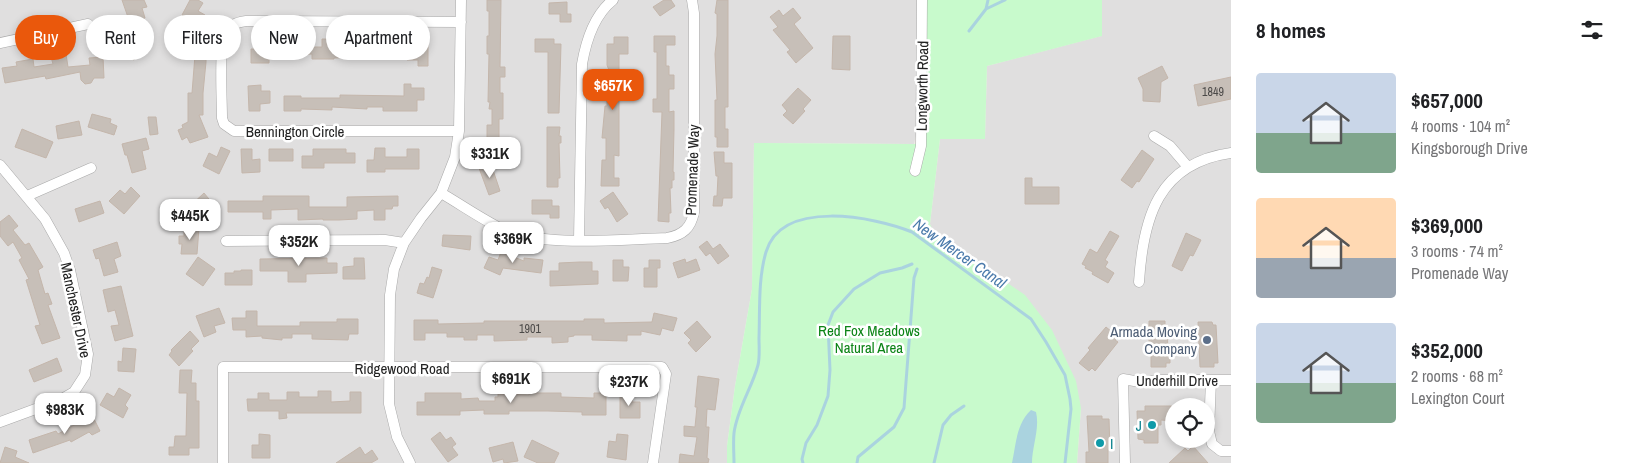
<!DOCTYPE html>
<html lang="en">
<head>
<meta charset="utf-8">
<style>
  body { margin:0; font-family:"Archivo Narrow",sans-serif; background:#f6f6f6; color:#202124; height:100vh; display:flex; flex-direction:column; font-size:19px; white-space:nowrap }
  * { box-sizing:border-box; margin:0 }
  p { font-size:16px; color:#757577 }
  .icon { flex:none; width:28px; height:28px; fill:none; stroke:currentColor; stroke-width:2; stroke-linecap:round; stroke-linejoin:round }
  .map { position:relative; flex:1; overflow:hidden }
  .drawer { display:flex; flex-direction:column; background:#fff; width:400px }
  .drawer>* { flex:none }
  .banner { position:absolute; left:15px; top:15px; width:475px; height:45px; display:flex; gap:10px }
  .buttons { position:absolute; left:1165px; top:398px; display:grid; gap:10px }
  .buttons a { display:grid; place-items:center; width:50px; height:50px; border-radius:50%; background:#fff; box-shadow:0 2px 8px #0003; font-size:25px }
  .price { position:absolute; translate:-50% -42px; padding:0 11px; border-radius:10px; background:#fff; color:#222; font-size:16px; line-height:32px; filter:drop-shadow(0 1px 2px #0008) }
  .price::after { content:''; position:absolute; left:50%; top:30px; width:15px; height:11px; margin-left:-8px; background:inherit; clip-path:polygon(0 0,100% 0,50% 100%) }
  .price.on { background:#ea580c; color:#fff }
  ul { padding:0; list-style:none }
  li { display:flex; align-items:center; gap:15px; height:125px; padding:0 25px }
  li span { display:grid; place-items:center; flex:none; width:140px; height:100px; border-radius:5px; color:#555 }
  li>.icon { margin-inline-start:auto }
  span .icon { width:60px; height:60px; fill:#fffc; stroke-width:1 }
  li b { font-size:21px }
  h2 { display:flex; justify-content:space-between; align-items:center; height:60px; padding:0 25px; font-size:21px }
  .tag { padding:0 18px; border-radius:22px; background:#fff; box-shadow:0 2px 8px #0003; font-size:18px; line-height:45px }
  .tag.on { background:#ea580c; color:#fff }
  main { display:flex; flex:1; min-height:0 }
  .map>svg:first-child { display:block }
</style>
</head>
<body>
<main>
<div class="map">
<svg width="1231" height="463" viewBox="0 0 1231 463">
  <rect width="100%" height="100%" fill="#f2efe9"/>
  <path fill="#e0dfdf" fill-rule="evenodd" d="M0,0H917V131L914,144L754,143L752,289L735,386L727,446V463H0Z
    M1102,0H1231V463H1077L1081,408L933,232L930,224L940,139H985L987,66L1101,36ZM1174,406H1206V439H1174Z"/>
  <path fill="#c8facc" d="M926,0H1102V36L987,66L985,139H940L930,224L934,232L1025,295L1052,330L1076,381L1081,408L1077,463H727V446L735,386L752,289L754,143L914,144L926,142Z"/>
  <path fill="#aad3df" d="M1031,410L1036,412C1040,428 1032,447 1032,463H1012C1016,445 1016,424 1031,410Z"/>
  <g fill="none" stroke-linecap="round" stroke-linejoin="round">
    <path stroke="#aad3df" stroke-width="3" d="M986,9L1005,0
      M969,31L986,9L988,0
      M734,463C734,453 733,442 734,433C737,409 752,388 758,365C760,357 759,347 759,338C760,310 758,279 766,252C782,198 875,217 912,232L1031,319L1046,342L1065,375L1070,399L1071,409L1065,463
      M803,463L802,459L806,443L817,425L828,396L830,370L828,325L833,312L854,289L880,273L902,268L912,264
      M857,463L858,457L894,427L904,408L914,278L917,269
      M934,463L943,425L951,415L964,406"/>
  </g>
  <path fill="#c7bfb8" stroke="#c4b6ab" d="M122,0H144L147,7L142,8L145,18L130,23Z
    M190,0H198L203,3L198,11L205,15L199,25L182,15Z
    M487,0H501L500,67H505V77H500V93H503V119H499V151H487V125H492V109H489L490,102H488L489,54H487V36H489V11H487Z
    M664,0H671L675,6L660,16L653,7Z
    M717,0H728V107H725V129H728V147H717V137H715V100H717L715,54L717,36V14L715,13Z
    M567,2V14H571V22H560V14H549V3Z
    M793,8L801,18L794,24L813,48L796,63L787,52L790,50L773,30L778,27L770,17L779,10L783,16Z
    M129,31L142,38L137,49L140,50L134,60L115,50L121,40L123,41Z
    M183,36H196V44H206V62L203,93V115H199L208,137L190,143L187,137L182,140L178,130L183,128L182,125L188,122V93H192L195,55H183Z
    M654,36H675V45H666V66H669V75H674V89H669V112L674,111V129L673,172H674V180H672V188H670L671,213H669V222L658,221L662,112H653V99H657V52H654Z
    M833,36H850V70L832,69Z
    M614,37H628V54H619V156L614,155V178H619V186H601L602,160H606V138H602L603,127L605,106H607V90H604V82L612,78L607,65V44H614Z
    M322,39L391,41V43H400V53L366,55V57L334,58V59H312V54L269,55V63H251V49H261V40H269V41H295V43H304V47H322Z
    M417,39H428V66H418V60H407V47H417Z
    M535,39H554V44H561L559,113H548V52H535Z
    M66,54L68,67L90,65L89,58L103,57L104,78H94L91,83L85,84L81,80L80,72L46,79L45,76L5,83L2,68L17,66L16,62L33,59L34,67L53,64L51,57Z
    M1162,66L1168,78L1161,82L1160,102L1143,101V89L1138,78Z
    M1231,77V99L1198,106L1194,85Z
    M404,84H411V88H424V100H417V111H383V107H367V109L332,107V110L301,109V111H284V96H301V98H340V95L404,96Z
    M261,85V91H270V103L260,104V111H249L248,86Z
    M798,88L811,100L803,109L805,111L793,124L783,115L787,111L782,105Z
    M92,114L111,119L110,123L117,126L114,135L88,127Z
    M148,117H156L158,134L150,135Z
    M79,121L82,135L58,139L56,126Z
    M547,127H560L559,136H561V143H559L560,178H558V187H547Z
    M22,129L53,142L46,158L15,147Z
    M146,138L149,149L142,151L146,169L132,173L127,155H125L122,144Z
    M221,147L230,151L219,174L203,166L209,153L217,157Z
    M375,148H385V157H407V149H419V169H385V172H367V160H374Z
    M241,149H252V160L260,159V172L242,173Z
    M269,149H293V161H269Z
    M313,149H346V153H355V163H324V168H302V156H313Z
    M1142,150L1154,159L1139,182L1137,181L1132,188L1121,180Z
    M714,152H724V163H732V198H723L722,206H713L714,196H717L718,176H716Z
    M491,164L500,191L489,195L479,168Z
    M1025,178H1032V187H1059V204H1025Z
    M131,187L140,196L124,214L109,201L120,190L125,194Z
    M613,192L628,214L617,222L608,207L605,209L600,201Z
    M204,193L213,204L206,209L211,215L201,224L188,208Z
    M263,196H309V207H347V197L398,196V206H393L392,209H385V220H374V210L357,211V219L339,220H323V219L298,220V209L271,210V219H263V212H228V201H263Z
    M532,200H552V206H559V218H550V214H532Z
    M100,201L104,213L79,222L75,209Z
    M9,215L18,226L13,230L25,245L29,243L43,267L38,270L45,294L48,293L52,304L48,305L60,338L42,344L35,326L40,325L26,280L29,279L19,260L22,258L13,242L8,246L0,236V222Z
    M190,227L199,228L197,254H181L182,244H179V236H184V229H190Z
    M1110,231L1119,236L1105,260L1108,262L1105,267L1114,273L1108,283L1092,274L1093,272L1085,268L1086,266L1082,264L1090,249L1097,253Z
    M1186,233L1201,240L1193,256L1190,255L1182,271L1172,266Z
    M443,235L471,236L470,250L442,246Z
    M707,241L713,249L720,244L729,256L718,264L710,253L706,256L699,247Z
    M117,242L121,256L114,259L118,272L104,276L99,258L96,259L93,250Z
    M501,252L524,261V258L543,260L541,273L503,268L500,275L484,268L489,257L498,260Z
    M198,257L215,269L203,286L186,274Z
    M327,258V263H337V273L306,274V282H288V271H260V259Z
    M354,258H364L365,279H343V267L354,266Z
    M685,259L686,263L696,259L700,270L678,278L673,263Z
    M613,260H623V267H629L628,281H613Z
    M649,260H660V268H657V287H644V268H649Z
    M580,262H592V271H598V284L550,286V271H559V263Z
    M432,267L442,270L433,298L417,293L420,283L424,284L427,277L429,278Z
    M241,270H252V285H225V273H234V271H241Z
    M121,286L133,336L115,341L111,326L119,325L115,310L108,312L103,290Z
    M219,308L225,323L214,326L216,332L204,337L196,316Z
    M246,311H257V326H300V322H337V319H358V334H349L348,340L312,339V334H292V338H282V340L262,338V336L246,337V330H233L232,318H246Z
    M654,313L677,318L673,331L662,328L660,335L641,331V335H627V341L592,340V335H574V336L568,337V342L552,343V337H527V340L494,341V335H477V340H464V337H447V333H425V340H414V320H438V324L484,323V321H584V319H604V323L652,322Z
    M697,321L711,337L696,352L688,343L691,340L684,333Z
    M1149,321H1165V325H1167L1168,353H1170V363H1166V367H1151V350H1149Z
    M1198,322H1212L1213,325H1216L1218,363H1214V367H1200Z
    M1106,327L1118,337L1115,340L1118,342L1095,371L1092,368L1089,371L1079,363L1090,350L1088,348Z
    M190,331L199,341L191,349L193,351L179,366L169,355L172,351L171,350Z
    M123,348L136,349L134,372L118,371V361L122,362Z
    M57,358L62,371L34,382L29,370Z
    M180,370H192L191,383H196V401H199V448H189V455H169V447H174L175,436H186L187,393H179Z
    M698,376L719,379L715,410L707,409L706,427H709L707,458L709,459L708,463H679L680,454L694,456L697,437L684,436V426L695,427L697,407H695Z
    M119,388L131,395L125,405L128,408L123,418L100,405L107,393L114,397Z
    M318,391H331V402L350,401V392H361V413H286L287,418L279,419V411H248L247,399H258V393H269V400H287V392H299V397H318Z
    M425,393H461V399L478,398L479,401H495V397H498V394L529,395V393H561V397L594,398V393H606V415H582V412L548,411H509V414H484V410L460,411V415H417V402H425Z
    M620,394H632V402H640V418H620Z
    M1145,406H1174V421L1161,420V425H1158V443H1144V440L1138,439L1137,411H1145Z
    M92,415L100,431L92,435L89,432L71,442L70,440L33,453L29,440L56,431L58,434Z
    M1087,416H1102V419H1109L1110,449H1108V463H1086V452H1089Z
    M440,432L446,440L451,437L456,444L452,447L458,455L448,462L431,439Z
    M259,434L270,435V458H252V445H259Z
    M617,434L628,435L626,460L607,457L609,441L616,442Z
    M532,440L559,453L554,463H538L524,457Z
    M513,442L518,461L504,463L503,459L493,462L489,448Z
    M1193,446L1208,463H1169L1185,448L1188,451Z
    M5,447L17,451L15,457L29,463H0Z
    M360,447L365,455L372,450L378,459L371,463H336Z"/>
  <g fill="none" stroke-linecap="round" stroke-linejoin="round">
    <defs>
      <path id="street" d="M0,43L88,24
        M459,131H234L224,124L222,118C222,102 219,47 224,35C228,26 237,22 246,21L461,22
        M1154,136L1170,146L1188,167
        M0,165L45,219L64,253L70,270L88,354L85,375L74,392L60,400L0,422
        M915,171L921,146L922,0
        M441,193C460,204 480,218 500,228C541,248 621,239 667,238C683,235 691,228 694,212V13L692,0
        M27,196L91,168
        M579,240L582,64C586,41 594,15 613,0
        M226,241L385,240L404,243
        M1139,282C1143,218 1158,163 1231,153
        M1211,380L1209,431L1212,444L1221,451H1231
        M223,463V367H662L666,374L653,463
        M410,463L397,437L389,404L390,295L394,269L404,243L421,218L441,193L455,157L459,131L461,0
        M1125,463L1123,379L1140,382L1161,380H1231"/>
    </defs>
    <use href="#street" stroke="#a9a9a9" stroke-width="11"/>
    <use href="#street" stroke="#fff" stroke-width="10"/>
  </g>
  <circle fill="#5c6f8a" stroke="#fff" stroke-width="2" cx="1207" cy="340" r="5"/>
  <g fill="#0f9aa8" stroke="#fff" stroke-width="2">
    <circle cx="1152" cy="425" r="5"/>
    <circle cx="1100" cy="443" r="5"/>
  </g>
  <g text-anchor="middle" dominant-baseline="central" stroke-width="5" stroke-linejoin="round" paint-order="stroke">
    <g font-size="12" fill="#4b4948">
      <text x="1213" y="92">1849</text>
      <text x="530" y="329">1901</text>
    </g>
    <g font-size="15" fill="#222" stroke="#fff">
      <text transform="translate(922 86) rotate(-89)">Longworth Road</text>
      <text x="295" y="131">Bennington Circle</text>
      <text transform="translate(692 170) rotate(-88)">Promenade Way</text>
      <text transform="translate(76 310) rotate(78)">Manchester Drive</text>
      <text x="402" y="368">Ridgewood Road</text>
      <text x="1177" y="380">Underhill Drive</text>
    </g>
    <g font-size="15" fill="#0c8416" stroke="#fff">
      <text x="869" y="330">Red Fox Meadows<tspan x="869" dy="17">Natural Area</tspan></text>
    </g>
    <g font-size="15" fill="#4e5e75" stroke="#fff" text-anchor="end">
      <text x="1197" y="331">Armada Moving<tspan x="1197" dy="17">Company</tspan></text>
    </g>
    <g font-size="15" fill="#0d838f" stroke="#fff" text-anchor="end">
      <text x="1142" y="425">J</text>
      <text x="1110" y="443" text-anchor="start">I</text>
    </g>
    <g font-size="16" font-style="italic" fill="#4a7aab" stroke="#fff">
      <text transform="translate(960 253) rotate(35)">New Mercer Canal</text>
    </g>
  </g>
</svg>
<div class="buttons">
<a><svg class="icon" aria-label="locate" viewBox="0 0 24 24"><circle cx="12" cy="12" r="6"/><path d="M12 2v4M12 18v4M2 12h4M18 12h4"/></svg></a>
</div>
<b class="price on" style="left:613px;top:111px">$657K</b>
<b class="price" style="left:490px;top:179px">$331K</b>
<b class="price" style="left:190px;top:241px">$445K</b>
<b class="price" style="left:513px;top:264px">$369K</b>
<b class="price" style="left:299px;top:267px">$352K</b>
<b class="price" style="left:511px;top:404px">$691K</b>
<b class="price" style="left:629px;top:407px">$237K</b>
<b class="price" style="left:65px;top:435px">$983K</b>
<div class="banner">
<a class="tag on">Buy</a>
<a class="tag">Rent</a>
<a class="tag">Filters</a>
<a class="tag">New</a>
<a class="tag">Apartment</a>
</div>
</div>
<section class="drawer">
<h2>8 homes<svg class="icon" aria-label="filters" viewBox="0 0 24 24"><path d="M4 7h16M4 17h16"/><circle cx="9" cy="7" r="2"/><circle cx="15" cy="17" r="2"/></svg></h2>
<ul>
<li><span style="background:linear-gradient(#c9d6e8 60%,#7fa58c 0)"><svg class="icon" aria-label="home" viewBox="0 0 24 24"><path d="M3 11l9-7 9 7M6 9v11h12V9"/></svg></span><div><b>$657,000</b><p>4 rooms · 104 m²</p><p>Kingsborough Drive</p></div></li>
<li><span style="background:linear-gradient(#ffd9b3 60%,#9aa5b1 0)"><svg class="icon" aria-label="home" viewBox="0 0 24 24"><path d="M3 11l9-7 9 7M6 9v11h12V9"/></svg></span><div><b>$369,000</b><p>3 rooms · 74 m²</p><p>Promenade Way</p></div></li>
<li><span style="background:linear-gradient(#c9d6e8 60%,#7fa58c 0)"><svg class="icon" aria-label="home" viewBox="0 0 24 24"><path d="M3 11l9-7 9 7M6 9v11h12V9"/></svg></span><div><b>$352,000</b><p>2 rooms · 68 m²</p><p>Lexington Court</p></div></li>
</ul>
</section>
</main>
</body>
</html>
